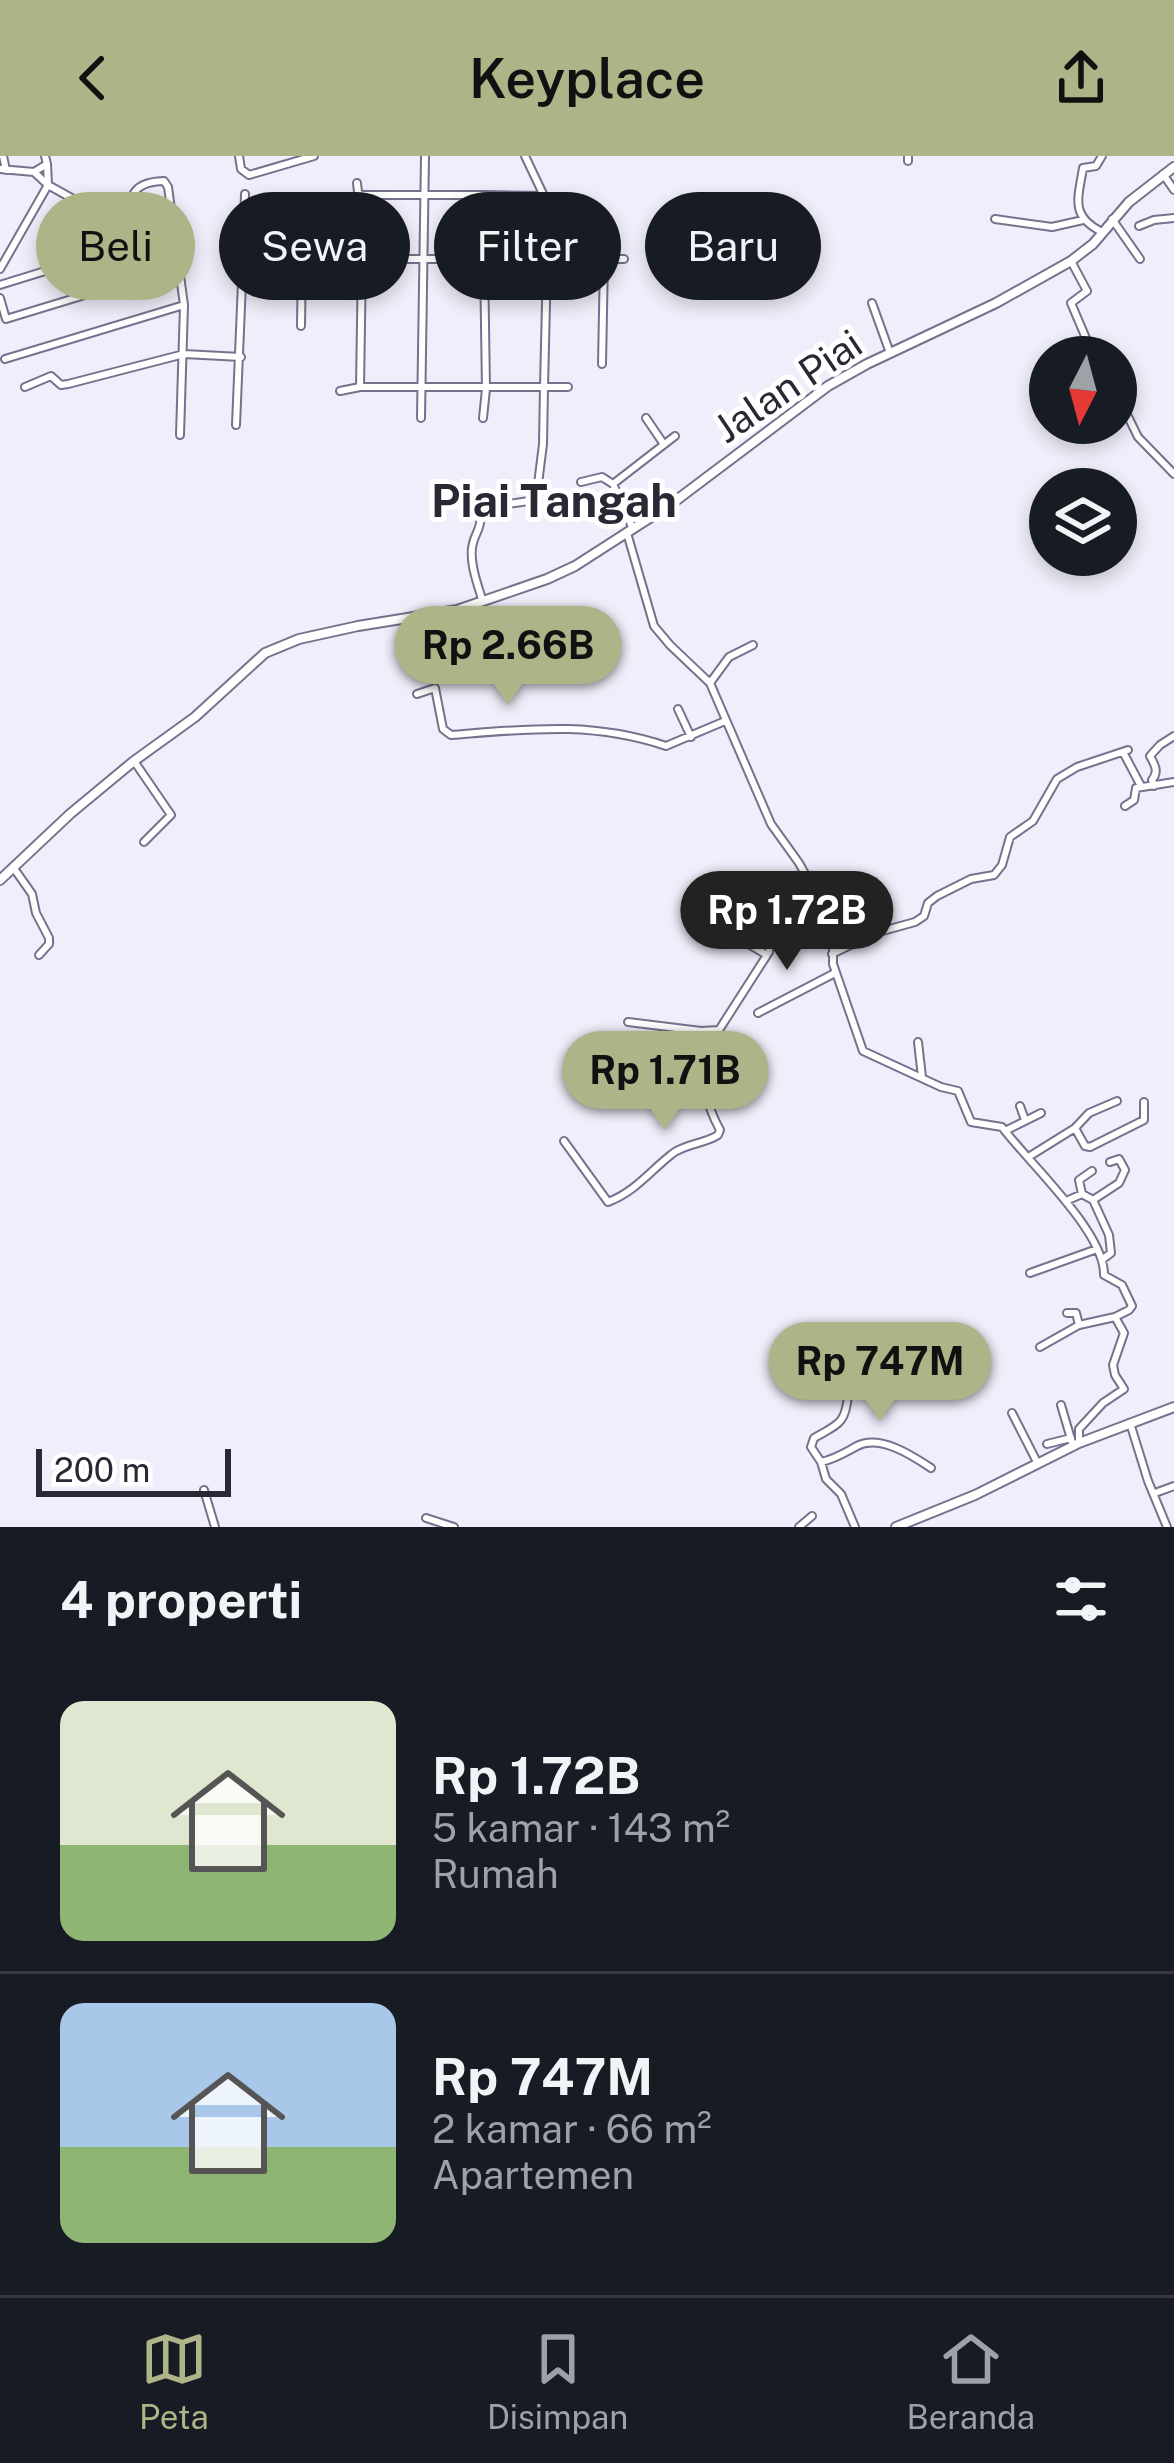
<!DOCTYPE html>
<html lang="id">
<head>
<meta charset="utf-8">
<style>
  body { margin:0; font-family:"Public Sans",sans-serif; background:#242831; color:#f1f3f6; height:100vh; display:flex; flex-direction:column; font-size:45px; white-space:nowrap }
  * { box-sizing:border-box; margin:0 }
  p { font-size:39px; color:#9ea1a6 }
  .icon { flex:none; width:66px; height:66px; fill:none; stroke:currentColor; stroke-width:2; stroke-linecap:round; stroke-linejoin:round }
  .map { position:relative; height:1371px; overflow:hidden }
  .details { display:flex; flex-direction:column; background:#171b24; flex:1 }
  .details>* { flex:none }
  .banner { position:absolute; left:36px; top:36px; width:1104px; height:108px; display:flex; gap:24px }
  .needle { width:78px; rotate:186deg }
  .controls { position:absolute; left:1029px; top:180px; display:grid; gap:24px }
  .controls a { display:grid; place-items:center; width:108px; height:108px; border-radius:50%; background:#171b24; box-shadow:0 6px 18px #0003; font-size:60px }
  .scale { position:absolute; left:36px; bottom:30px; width:195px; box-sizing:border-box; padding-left:12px; border:6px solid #2a2834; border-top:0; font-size:33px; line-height:42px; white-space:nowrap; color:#2a2834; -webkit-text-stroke:9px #fff; paint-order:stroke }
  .price { position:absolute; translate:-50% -102px; padding:0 27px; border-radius:42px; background:#aeb388; color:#111; font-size:39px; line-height:78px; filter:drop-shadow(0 3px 6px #0008) }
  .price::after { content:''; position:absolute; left:50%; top:72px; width:36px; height:27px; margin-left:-18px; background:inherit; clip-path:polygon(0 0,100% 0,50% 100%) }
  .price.on { background:#222; color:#fff }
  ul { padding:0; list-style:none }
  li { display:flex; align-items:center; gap:36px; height:300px; padding:0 60px }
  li+li { border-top:3px solid #363941 }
  li span { display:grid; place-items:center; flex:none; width:336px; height:240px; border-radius:24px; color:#555 }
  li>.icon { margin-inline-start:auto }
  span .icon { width:144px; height:144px; fill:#fffc; stroke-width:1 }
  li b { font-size:51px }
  h2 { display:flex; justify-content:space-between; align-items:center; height:144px; padding:0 60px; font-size:51px }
  .tag { padding:0 42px; border-radius:54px; background:#171b24; box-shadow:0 6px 18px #0003; font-size:42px; line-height:108px }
  .tag.on { background:#aeb388; color:#111 }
  header { display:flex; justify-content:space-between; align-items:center; height:156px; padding:0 60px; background:#aeb388; color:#111; font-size:54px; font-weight:600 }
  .menu { display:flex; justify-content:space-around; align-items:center; height:168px; border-top:3px solid #363941; background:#171b24; font-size:33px; color:#9ea1a6 }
  .menu a { display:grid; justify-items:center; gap:6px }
  .menu .on { color:#aeb388 }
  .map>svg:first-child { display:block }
</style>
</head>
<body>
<header><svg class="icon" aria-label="back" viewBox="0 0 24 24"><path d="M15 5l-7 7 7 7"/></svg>Keyplace<svg class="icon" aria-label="share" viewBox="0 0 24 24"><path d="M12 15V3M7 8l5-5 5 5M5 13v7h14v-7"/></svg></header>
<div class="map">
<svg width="1174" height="1371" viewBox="0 0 1174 1371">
  <rect width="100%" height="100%" fill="#f0eefa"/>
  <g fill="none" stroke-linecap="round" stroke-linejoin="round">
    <defs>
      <path id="minor" d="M3,0L6,14
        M239,0L241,13L249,19L314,0
        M525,0L544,40L547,105L544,231H360L362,103H624
        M908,0V5
        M1102,0L1096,10L1083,12C1078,43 1070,60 1102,76
        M0,13L34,16L47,8L45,0
        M34,16L48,29L47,8
        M1163,18L1174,34
        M357,27L358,36L361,39H483
        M995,63L1052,71L1083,64
        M1112,63L1140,103
        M1139,70L1154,64L1174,62
        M133,76C129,46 126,26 164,25L168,31L184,149
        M243,103L245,38
        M1071,105L1087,135L1071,147L1094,201
        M0,113L48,29L133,76L144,121L6,163L0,142
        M144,121L181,112
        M0,129L136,87
        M872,147L890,197
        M301,170L302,102
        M5,203L184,149L180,279
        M602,208L604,104
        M25,231L51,220L61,229L68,228L184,198L241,201
        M340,235L360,231
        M1116,236L1138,281L1174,318
        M421,262L425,0
        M483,262L486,233L483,39L544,40
        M646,262L663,287
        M236,269L243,103H362
        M581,326L602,321L613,328L675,280
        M613,328L633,373
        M627,377L654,470L670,489L710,527L771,668L799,707L833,769V808L863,895L941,931L958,935L971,966L1002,971C1028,1006 1105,1076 1104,1119L1122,1129L1132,1150L1129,1154L1115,1161L1124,1177L1113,1209L1115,1219L1124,1233L1103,1247L1079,1273V1287
        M483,446C478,430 468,404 473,387C476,375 480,376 481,359L501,349L536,344L543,288L544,231H568
        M710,527L729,501L753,489
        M417,538L435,532L443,573L451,579C528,573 592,565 666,590L725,565
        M678,553L691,581
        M1123,596L1141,630
        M134,605L171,659L144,686
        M1154,630L1152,624C1159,616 1155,609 1150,600L1160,589L1174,580
        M1125,650L1134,644L1136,632L1174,626
        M13,711L32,738L36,757L49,782V788L39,799
        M745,786L767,799
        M832,798L875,777L915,766L924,760L928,747L937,740L971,723L994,719L1002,709L1010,681L1033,665L1057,623L1077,611L1128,594
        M758,857L835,817
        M628,866L701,875L719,874L769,796L771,777L776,765L783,759L786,744L796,733L807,726
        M918,886L922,921
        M680,896H701
        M1020,950L1025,964
        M1075,972L1085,990L1090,991L1144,964V946
        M1005,975L1041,957
        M564,985L608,1046C635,1036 650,1015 672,998C684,988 704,988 718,979L720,974C703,944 699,909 701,875
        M1030,1000L1075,972L1089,957L1117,945
        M1082,1038L1079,1024L1092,1015
        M1093,1044L1109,1079L1111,1097L1103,1103
        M1066,1045L1082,1038L1093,1044L1119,1027L1125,1014L1119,1003L1110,1006
        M1030,1117L1097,1093
        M1067,1157H1076L1079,1169
        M1040,1191L1079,1169L1115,1161
        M848,1238C846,1268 838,1268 814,1282L811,1291L821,1306L826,1323L841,1338L855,1371
        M1061,1249L1073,1290
        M1012,1257L1037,1306
        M1130,1267L1148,1325L1167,1371
        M1047,1288L1071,1282
        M821,1306C835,1303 844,1297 857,1290C880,1278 913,1300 931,1312
        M204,1334L215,1371
        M1155,1337L1174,1330
        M426,1362L454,1371
        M799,1371L812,1360"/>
      <path id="tertiary" d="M0,724L70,658L134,605L195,561L265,497L299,483L358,470L457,454L547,423L575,410L670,349L828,230L867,208L996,147L1071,105L1093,88L1129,46L1174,11
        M896,1371L975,1339L1079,1287L1174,1251"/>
    </defs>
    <use href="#minor" stroke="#77718d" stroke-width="10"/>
    <use href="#tertiary" stroke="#77718d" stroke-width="12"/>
    <use href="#minor" stroke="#fff" stroke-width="6"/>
    <use href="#tertiary" stroke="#fff" stroke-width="8"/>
  </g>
  <g text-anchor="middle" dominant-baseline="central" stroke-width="10" stroke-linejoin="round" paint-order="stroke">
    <g font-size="39" fill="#2a2834" stroke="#fff">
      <text transform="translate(788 230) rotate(-34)">Jalan Piai</text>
    </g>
    <g font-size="45" font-weight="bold" fill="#2a2834" stroke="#fff">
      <text x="554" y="344">Piai Tangah</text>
    </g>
  </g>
</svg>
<div class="controls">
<a><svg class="needle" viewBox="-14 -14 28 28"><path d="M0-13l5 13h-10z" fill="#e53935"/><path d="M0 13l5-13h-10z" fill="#9ea1a6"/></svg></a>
<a><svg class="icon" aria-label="layers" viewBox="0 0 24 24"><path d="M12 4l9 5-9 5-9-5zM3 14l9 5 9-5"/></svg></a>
</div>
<div class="scale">200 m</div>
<b class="price" style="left:508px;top:552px">Rp 2.66B</b>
<b class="price on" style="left:787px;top:817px">Rp 1.72B</b>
<b class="price" style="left:665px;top:977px">Rp 1.71B</b>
<b class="price" style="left:880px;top:1268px">Rp 747M</b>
<div class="banner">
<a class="tag on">Beli</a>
<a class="tag">Sewa</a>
<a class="tag">Filter</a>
<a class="tag">Baru</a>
</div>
</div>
<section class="details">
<h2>4 properti<svg class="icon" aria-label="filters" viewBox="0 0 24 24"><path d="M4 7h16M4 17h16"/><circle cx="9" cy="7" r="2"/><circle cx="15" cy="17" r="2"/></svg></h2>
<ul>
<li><span style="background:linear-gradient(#dfe7d0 60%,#8fb573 0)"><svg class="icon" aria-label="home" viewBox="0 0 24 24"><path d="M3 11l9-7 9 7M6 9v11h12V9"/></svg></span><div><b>Rp 1.72B</b><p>5 kamar · 143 m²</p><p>Rumah</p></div></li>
<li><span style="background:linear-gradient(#a9c7e8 60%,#8fb573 0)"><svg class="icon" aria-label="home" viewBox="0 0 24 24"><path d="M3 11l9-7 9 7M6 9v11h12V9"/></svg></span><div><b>Rp 747M</b><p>2 kamar · 66 m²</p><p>Apartemen</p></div></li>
</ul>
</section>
<nav class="menu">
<a class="on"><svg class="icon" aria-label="map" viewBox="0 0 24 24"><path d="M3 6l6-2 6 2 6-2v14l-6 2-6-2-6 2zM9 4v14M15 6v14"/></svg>Peta</a>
<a><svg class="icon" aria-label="saved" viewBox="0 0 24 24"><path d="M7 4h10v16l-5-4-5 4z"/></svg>Disimpan</a>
<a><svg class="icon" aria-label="home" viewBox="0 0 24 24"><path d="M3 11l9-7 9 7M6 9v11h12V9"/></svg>Beranda</a>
</nav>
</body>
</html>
